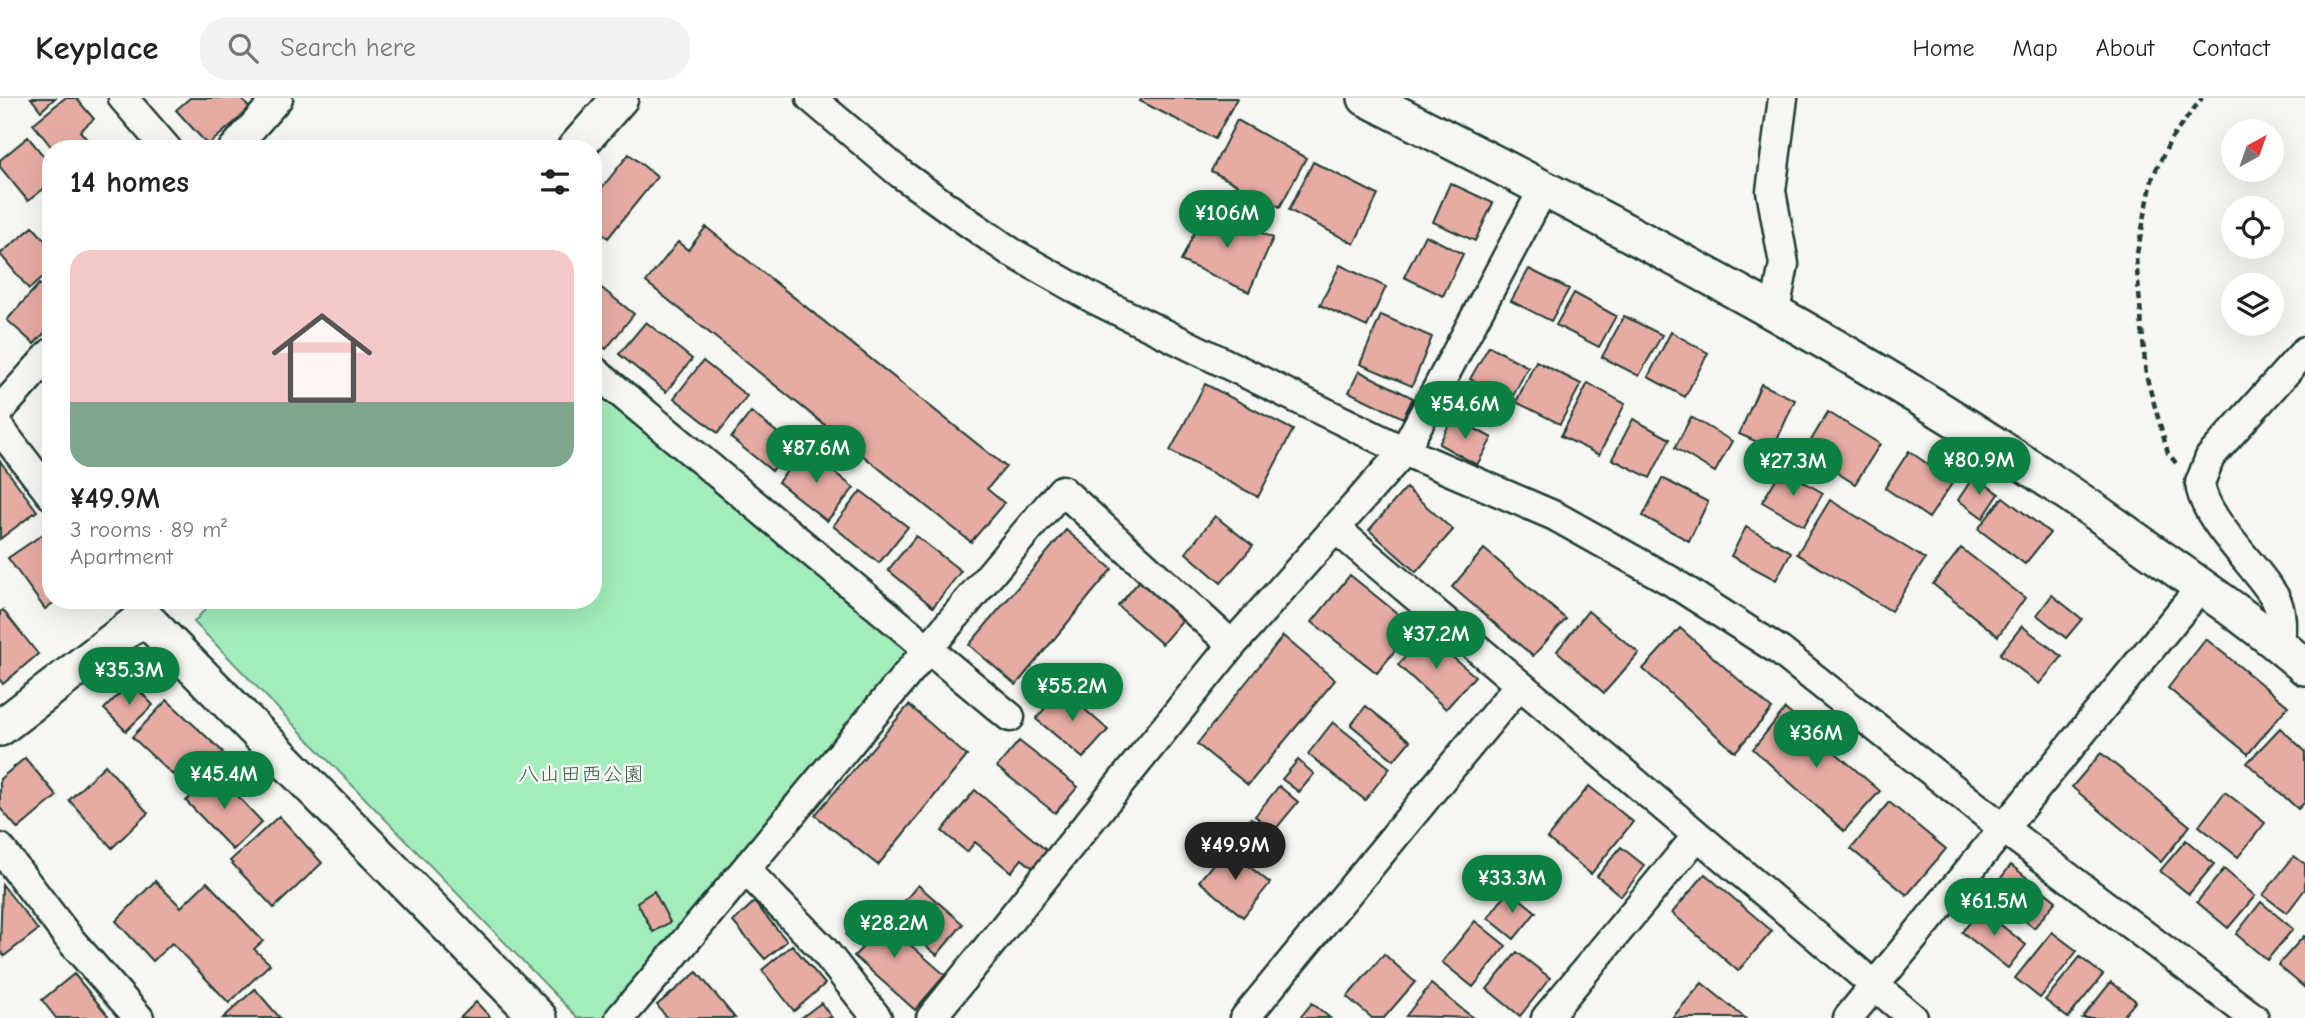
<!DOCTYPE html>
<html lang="en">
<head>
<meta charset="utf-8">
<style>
  body { margin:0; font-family:"Comic Neue","Klee One",sans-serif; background:#f2f2f2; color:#222; height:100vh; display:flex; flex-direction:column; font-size:26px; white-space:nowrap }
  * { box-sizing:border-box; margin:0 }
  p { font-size:23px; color:#767676 }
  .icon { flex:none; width:38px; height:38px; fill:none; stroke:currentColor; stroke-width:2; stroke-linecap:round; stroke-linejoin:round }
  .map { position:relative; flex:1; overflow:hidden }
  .side { position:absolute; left:42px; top:42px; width:560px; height:469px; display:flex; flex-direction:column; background:#fff; border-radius:28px; box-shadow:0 7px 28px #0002 }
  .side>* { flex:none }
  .needle { width:46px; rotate:40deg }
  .controls { position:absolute; left:2221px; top:21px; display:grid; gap:14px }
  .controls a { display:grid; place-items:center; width:63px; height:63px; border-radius:50%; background:#fff; box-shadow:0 7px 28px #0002; font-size:35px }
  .price { position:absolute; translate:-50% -60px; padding:0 16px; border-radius:24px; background:#0b8043; color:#fff; font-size:23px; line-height:46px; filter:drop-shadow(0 2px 4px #0008) }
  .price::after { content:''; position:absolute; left:50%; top:42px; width:21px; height:16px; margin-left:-10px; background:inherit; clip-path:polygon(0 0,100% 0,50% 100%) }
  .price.active { background:#222; color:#fff }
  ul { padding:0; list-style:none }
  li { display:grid; align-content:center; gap:14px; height:371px; padding:0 28px }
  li+li { border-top:2px solid #e0e0e0 }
  li span { display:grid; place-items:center; height:217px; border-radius:21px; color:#555 }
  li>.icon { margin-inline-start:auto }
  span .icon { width:126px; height:126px; fill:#fffc; stroke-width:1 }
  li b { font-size:30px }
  h2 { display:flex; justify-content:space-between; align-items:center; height:84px; padding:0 28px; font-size:30px }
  header { display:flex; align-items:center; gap:42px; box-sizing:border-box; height:98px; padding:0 35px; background:#fff; border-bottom:2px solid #e0e0e0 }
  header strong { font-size:33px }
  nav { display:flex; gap:38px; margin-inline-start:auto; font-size:24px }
  .search { width:490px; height:63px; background:#f2f2f2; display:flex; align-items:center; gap:18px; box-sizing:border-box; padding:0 24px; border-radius:28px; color:#767676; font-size:26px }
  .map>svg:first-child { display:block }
</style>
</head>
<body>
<header>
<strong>Keyplace</strong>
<div class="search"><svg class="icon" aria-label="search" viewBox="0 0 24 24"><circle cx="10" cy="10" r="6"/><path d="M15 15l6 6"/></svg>Search here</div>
<nav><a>Home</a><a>Map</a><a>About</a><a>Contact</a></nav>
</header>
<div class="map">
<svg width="2305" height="920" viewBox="0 0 2305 920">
  <rect width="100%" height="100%" fill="#f6f6f2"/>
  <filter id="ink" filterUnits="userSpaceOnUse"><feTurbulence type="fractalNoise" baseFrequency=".0143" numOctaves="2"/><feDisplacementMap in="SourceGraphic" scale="14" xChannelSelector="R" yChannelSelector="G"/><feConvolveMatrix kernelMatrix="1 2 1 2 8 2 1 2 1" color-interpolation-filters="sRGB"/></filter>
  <g filter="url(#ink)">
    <path fill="#a3edbc" stroke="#619578" stroke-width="2" d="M593,292L907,552L603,920H578L194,524L213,502H593Z"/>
    <path fill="#e6aca4" stroke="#1f3d34" stroke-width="2" d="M31,0H55L41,13Z
      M65,0H76L94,21L80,33L89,44L80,51H53L33,26Z
      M190,0H241L250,11L208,47L176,12Z
      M1142,0H1237L1215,41L1140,3Z
      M1237,22L1306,60L1280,109L1211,73Z
      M28,39L51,67V85L28,103L0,69V62Z
      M629,56L657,79L608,140L593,128V101Z
      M1313,64L1378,97L1354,146L1289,112Z
      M1450,85L1493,105L1475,143L1433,124Z
      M1206,109L1273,140L1249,194L1181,163Z
      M33,129L51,149V172L29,191L0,156Z
      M706,129L1006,369L987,391L1004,405L971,444L646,184L678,144L688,152Z
      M1425,137L1463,156L1443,198L1404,179Z
      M1340,167L1386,189L1367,229L1320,207Z
      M1529,171L1569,191L1551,223L1511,203Z
      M594,184L634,216L606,251L593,240Z
      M39,186L51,197V228L34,246L7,222Z
      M1574,195L1616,218L1599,249L1556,227Z
      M1381,217L1432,239L1412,288L1360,266Z
      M1624,218L1662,237L1639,278L1602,259Z
      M646,224L692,261L666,294L619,256Z
      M1671,234L1708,255L1685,299L1648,279Z
      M1489,248L1528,269L1511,302L1470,281Z
      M703,263L747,298L718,335L674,300Z
      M1536,263L1581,286L1560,326L1516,304Z
      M1359,273L1413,300L1403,320L1349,294Z
      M1588,285L1625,306L1599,357L1561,338Z
      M1205,286L1293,332L1258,399L1170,353Z
      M1761,286L1795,302L1773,351L1739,336Z
      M751,314L793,347L772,373L731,340Z
      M1828,314L1880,346L1855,386L1804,354Z
      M1453,319L1492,340L1477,367L1439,346Z
      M1691,319L1732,343L1715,374L1675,350Z
      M1633,321L1670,341L1650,380L1612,361Z
      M805,351L854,390L827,423L778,384Z
      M1909,353L1953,384L1929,420L1885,390Z
      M0,363L37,413L0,441Z
      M1782,371L1823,395L1804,428L1762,404Z
      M1974,378L1999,396L1983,420L1958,402Z
      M1662,380L1708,404L1689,443L1643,418Z
      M1406,390L1453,432L1416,474L1369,432Z
      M861,393L908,429L879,465L833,428Z
      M2003,399L2050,435L2025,466L1978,431Z
      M1830,402L1925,461L1891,513L1797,456Z
      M1215,418L1253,448L1221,485L1186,455Z
      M1746,429L1791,454L1776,482L1731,458Z
      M1066,432L1112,471L1016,587L969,547Z
      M46,434L51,440V502H57L45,511L8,460Z
      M916,438L961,473L933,509L888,472Z
      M1961,450L2025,500L1998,538L1933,486Z
      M1484,451L1566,521L1533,558L1452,489Z
      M1350,477L1414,529L1377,575L1312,524Z
      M1142,480L1186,518L1162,546L1118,508Z
      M2052,497L2082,521L2066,540L2037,517Z
      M3,512L38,556L3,586L0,582V514Z
      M1588,513L1639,555L1604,595L1557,553Z
      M2022,528L2062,559L2039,586L2000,556Z
      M1680,530L1772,611L1735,654L1643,571Z
      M1425,536L1475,578L1446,611L1398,567Z
      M1283,538L1335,582L1248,687L1197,646Z
      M2206,541L2288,608L2248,656L2168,590Z
      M131,584L153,607L126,633L104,611Z
      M1061,590L1108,632L1083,660L1036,621Z
      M167,602L223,654L193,683L180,670L173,677L132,639Z
      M909,607L967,658L878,767L815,717Z
      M1366,608L1410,643L1394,662L1351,627Z
      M1785,611L1880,693L1844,733L1753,651Z
      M1333,624L1390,670L1365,702L1308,656Z
      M2280,630L2305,653V704L2298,711L2247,665Z
      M1019,643L1078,689L1055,715L997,669Z
      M2101,655L2190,728L2161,764L2072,689Z
      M25,660L57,698L18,731L0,710V681Z
      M1298,662L1314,676L1299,694L1282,681Z
      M105,667L148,715L112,750L69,702Z
      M216,675L262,724L233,752L186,703Z
      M1279,688L1298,704L1274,733L1255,718Z
      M1589,688L1633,724L1591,776L1547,740Z
      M975,692L1047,753L1033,770L1022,761L1011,774L975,744L967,754L942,733Z
      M2225,694L2265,725L2238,759L2199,728Z
      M1889,704L1946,751L1907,797L1851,751Z
      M279,718L322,765L274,810L230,763Z
      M1251,720L1276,741L1258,763L1233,743Z
      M2186,742L2214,766L2189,796L2160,773Z
      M1621,749L1645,768L1621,798L1597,778Z
      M1226,750L1270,785L1243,819L1199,783Z
      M2294,758L2305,766V791L2287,815L2263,797Z
      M2011,767L2056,803L2034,830L1990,794Z
      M2224,771L2255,798L2228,830L2197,804Z
      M1705,776L1772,833L1738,873L1672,815Z
      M155,783L181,809L207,784L263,843L254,851L270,866L229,905L172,845L153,863L116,823Z
      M2,786L38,832L4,858L0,852Z
      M918,787L963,826L937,857L891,819Z
      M1509,792L1536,814L1514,841L1488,820Z
      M654,793L670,824L653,834L637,804Z
      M754,804L787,843L765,861L733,824Z
      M2261,804L2293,831L2267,862L2236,836Z
      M868,810L945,877L915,912L854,858L862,850L846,837Z
      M1981,811L2026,847L2008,870L1962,834Z
      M1475,823L1506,848L1473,889L1442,864Z
      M2052,834L2077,853L2040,900L2015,880Z
      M2304,838L2305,839V890L2278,867Z
      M792,847L825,886L794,913L762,872Z
      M1517,854L1550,880L1520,918L1487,891Z
      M1384,856L1415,884L1384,920H1372L1347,899Z
      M2080,859L2103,877L2068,920L2045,902Z
      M697,874L735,920H667L657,907Z
      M74,876L110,920H56L42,902Z
      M2111,884L2136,903L2122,920H2082Z
      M1702,885L1745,920H1672Z
      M1431,886L1473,920L1406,918Z
      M255,891L280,920H223Z
      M476,904L491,920H460Z
      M821,905L832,920H801Z
      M1312,905L1330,920H1300Z"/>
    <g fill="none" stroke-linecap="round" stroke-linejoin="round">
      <defs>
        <path id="minor" d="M123,0L167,51
          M811,0L901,76L965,122L1011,154L1096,202L1404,353L1555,418L1671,483L1780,553L2003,730L2254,920
          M233,51L278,0
          M1775,213L1784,166L1771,93L1783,0
          M593,272L1010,619
          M0,312L51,255
          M0,331L51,397
          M1335,430L1913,920
          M2280,549C2281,533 2283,514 2275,500C2257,468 2203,421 2200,385L2210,359L2305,253
          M0,750L72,844L139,920
          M747,773L822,850L877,920
          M620,920C770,746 912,566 1062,392L1232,547
          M931,920L1232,547L1404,353L1544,90
          M1245,920L1519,587
          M1546,920L1697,738
          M1848,920L2201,489"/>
        <path id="tertiary" d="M1366,0C1631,134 1895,269 2137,443C2194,484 2253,523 2305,569
          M575,51L620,0
          M0,630L144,519L539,920"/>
      </defs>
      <use href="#minor" stroke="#1f3d34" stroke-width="33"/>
      <use href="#tertiary" stroke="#1f3d34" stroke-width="40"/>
      <path stroke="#1f3d34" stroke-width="4.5" stroke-dasharray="7 5" stroke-linecap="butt" d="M2176,365L2168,355L2146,277L2136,160L2153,78L2171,41L2202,0"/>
      <use href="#minor" stroke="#f6f6f2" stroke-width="28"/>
      <use href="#tertiary" stroke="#f6f6f2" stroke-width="35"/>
    </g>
  </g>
  <g text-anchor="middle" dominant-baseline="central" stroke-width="5" stroke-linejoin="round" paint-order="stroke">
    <g font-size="21" fill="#39604f" stroke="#f6f6f2">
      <text x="581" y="676">八山田西公園</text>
    </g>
  </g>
</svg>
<div class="controls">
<a><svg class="needle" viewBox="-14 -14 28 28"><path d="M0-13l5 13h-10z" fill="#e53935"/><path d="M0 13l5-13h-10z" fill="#767676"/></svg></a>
<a><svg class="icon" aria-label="locate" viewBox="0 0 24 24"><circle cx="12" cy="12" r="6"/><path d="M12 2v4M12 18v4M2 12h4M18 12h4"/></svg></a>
<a><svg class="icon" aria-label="layers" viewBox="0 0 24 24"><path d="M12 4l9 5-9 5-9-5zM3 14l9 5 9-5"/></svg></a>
</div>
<b class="price" style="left:1227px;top:152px">¥106M</b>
<b class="price" style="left:1465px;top:343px">¥54.6M</b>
<b class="price" style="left:816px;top:387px">¥87.6M</b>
<b class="price" style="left:1979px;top:399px">¥80.9M</b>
<b class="price" style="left:1793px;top:400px">¥27.3M</b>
<b class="price" style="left:1436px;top:573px">¥37.2M</b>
<b class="price" style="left:129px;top:609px">¥35.3M</b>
<b class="price" style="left:1072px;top:625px">¥55.2M</b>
<b class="price" style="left:1816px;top:672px">¥36M</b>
<b class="price" style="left:224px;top:713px">¥45.4M</b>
<b class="price active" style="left:1235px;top:784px">¥49.9M</b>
<b class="price" style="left:1512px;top:817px">¥33.3M</b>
<b class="price" style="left:1994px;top:840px">¥61.5M</b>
<b class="price" style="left:894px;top:862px">¥28.2M</b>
<section class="side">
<h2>14 homes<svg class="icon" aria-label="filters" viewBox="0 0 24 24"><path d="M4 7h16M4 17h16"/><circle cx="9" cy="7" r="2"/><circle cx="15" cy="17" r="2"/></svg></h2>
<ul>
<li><span style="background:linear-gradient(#f6c9c9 70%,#7fa58c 0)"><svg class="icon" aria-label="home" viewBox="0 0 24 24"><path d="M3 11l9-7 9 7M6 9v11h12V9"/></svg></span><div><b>¥49.9M</b><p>3 rooms · 89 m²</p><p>Apartment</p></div></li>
</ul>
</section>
</div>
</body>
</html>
